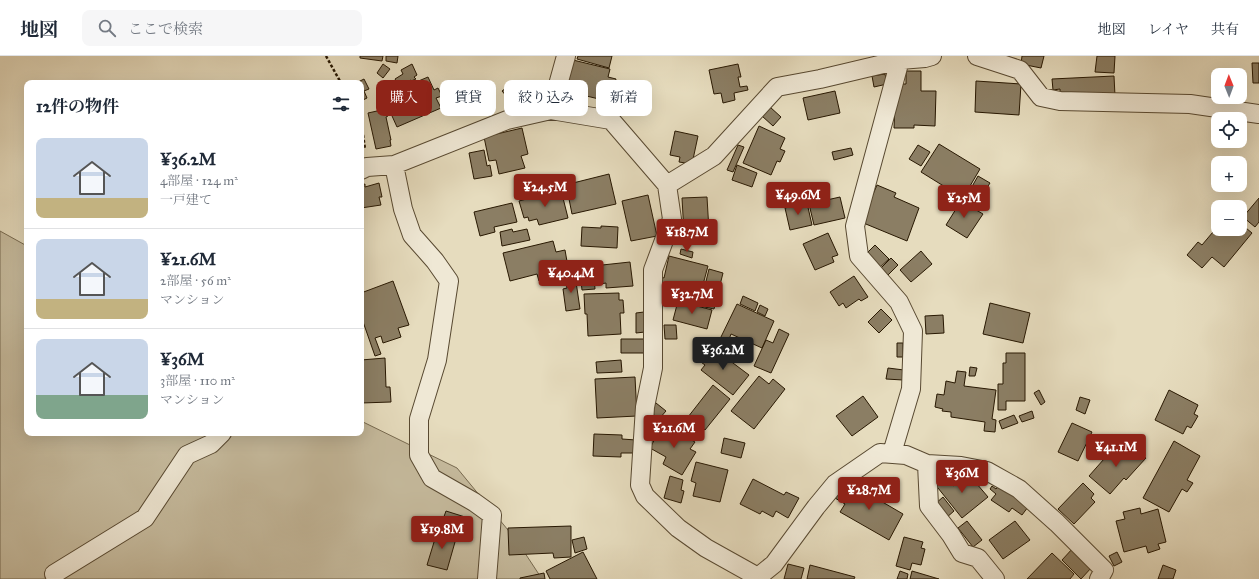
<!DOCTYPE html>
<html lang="ja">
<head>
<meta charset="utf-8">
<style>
  body { margin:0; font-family:"IM FELL Great Primer","Noto Serif JP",serif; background:#f6f6f7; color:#1f2937; height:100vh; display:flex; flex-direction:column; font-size:15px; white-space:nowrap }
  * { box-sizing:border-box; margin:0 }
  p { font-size:13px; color:#747a83 }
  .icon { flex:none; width:22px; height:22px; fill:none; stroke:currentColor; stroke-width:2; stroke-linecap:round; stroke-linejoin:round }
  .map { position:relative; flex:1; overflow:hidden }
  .panel { position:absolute; left:24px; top:24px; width:340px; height:356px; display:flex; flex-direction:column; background:#fff; border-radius:8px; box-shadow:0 4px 16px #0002 }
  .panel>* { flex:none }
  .hud { position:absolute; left:376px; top:24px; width:380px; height:36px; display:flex; gap:8px }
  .needle { width:26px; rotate:359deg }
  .controls { position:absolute; left:1211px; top:12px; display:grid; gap:8px }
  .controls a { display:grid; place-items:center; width:36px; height:36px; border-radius:8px; background:#fff; box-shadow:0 4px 16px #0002; font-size:20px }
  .price { position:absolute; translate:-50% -34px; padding:0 9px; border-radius:4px; background:#8f2418; color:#fff; font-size:13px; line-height:26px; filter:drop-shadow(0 1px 2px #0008) }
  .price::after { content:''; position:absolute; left:50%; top:24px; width:12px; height:9px; margin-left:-6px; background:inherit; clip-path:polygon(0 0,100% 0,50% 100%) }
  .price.active { background:#222; color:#fff }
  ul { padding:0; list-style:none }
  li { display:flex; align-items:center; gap:12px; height:100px; padding:0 12px }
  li+li { border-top:1px solid #e0e1e3 }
  li span { display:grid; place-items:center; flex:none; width:112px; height:80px; border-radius:8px; color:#555 }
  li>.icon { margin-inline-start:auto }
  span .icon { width:48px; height:48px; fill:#fffc; stroke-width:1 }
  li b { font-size:17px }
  h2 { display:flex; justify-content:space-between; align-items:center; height:48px; padding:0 12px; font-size:17px }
  .pill { padding:0 14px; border-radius:8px; background:#fff; box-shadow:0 4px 16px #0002; font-size:14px; line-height:36px }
  .pill.active { background:#8f2418; color:#fff }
  header { display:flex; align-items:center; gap:24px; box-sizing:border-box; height:56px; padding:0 20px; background:#fff; border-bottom:1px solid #e0e1e3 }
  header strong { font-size:19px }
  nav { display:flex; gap:22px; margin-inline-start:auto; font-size:14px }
  .search { width:280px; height:36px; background:#f6f6f7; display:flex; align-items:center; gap:10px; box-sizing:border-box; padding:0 14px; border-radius:8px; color:#747a83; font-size:15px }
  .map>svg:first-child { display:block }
</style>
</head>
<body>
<header>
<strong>地図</strong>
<div class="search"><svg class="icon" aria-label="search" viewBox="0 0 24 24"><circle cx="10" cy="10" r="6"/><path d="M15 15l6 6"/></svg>ここで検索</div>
<nav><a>地図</a><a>レイヤ</a><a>共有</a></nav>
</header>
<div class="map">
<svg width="1259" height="523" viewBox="0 0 1259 523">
  <rect width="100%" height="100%" fill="#e6dcbe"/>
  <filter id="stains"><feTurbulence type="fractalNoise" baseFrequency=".005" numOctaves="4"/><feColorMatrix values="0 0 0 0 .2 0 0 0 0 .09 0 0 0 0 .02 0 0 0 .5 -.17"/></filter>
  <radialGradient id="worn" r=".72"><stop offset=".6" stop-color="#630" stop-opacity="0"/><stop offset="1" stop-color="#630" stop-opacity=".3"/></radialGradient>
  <path fill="#c6bb9e" stroke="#776a50" d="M0,175L27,190V377H361V365L457,412L517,485L542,523H0Z"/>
  <path fill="#8b7e64" stroke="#281802" d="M360,0H383L382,5L360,2Z
    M386,0H398L397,7L386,5Z
    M578,0H612L609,12L577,3Z
    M1022,0H1044L1041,12L1021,8Z
    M1097,0H1115L1114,17L1095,16Z
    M573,4L610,13L608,21L616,23L615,27L619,28L612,55L601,52L603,44L566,35Z
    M1252,7H1259V27H1253Z
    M383,8L390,13L383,22L377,17Z
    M412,8L417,19L414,21L416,23L411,25V24L399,30L395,23L403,18L401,14Z
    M738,8L741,21H738L740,31L747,30L748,34L734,37L735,44L723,47L721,37L714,38L709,14Z
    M906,15H921V35H936L935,70L914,69V72H894L895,44L900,28H906Z
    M885,18L887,28L874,31L872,20Z
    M1114,20L1115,40L1060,39V33L1053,34L1052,23Z
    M428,21L434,34L438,32L442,40L436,42L441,52L397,71L383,40Z
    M364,23L369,33L364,35L367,42L361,45V27H356Z
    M976,25L1021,28L1019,59L975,56Z
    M513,27L516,30L519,28L527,39L514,49L502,35Z
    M835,35L840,57L808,64L803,42Z
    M770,51L781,61L773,70L762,60Z
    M386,53L388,60L386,61L391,84H390L391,90L376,93L368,57Z
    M759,70L785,82L780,93L785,95L780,106L777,105L771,119L743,107Z
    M522,72L528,98L521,100L525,112L499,118L496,104L489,105L484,81Z
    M675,75L698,80L692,108L679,106L680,101L670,99Z
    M939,88L980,113L963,142L921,116Z
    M738,89L744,91L733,116L727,114Z
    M918,89L930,96L921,110L909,103Z
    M851,92L853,99L834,104L832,96Z
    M484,94L487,110L490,109L492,120L474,123L469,97Z
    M737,109L757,117L752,131L732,124Z
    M609,118L616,148L572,158L567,133L574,131L573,127Z
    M978,120L990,127L981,141L970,134Z
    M379,127L382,141H379L381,149L361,152V129L365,128V131Z
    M877,129L896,137L894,141L919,152L907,185L861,166Z
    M561,134L568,162L539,169L537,163L529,165L528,161L524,162L519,145Z
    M648,139L657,180L631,185L622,145Z
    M707,141L709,175L684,177L682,142Z
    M840,141L845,162L814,169L809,148Z
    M1259,142V166L1255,171L1243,161Z
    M961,145L983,158L967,182L946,169Z
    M512,147L517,166L494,171L495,176L480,180L474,156Z
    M807,147L812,169L790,174L785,152Z
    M1240,167L1252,177L1224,211L1212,201L1202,212L1187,199L1198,186L1202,189L1218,170V173H1240Z
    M601,170L618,171L617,192L581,190L582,171L601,172Z
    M512,173L513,176L527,173L530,184L502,190L500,176Z
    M828,177L838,199L832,201L834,206L815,214L803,188Z
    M553,185L556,196L565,194L568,211L563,212L565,218L539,225L537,218L510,225L503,197Z
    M875,189L889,203L878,213L865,199Z
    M681,193L693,196L692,202L680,198Z
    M921,195L932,208L911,226L900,214Z
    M669,200L708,210L701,236L669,227L664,244L656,242L661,221L664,222Z
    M891,202L898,209L886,221L879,214Z
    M630,206L633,230L606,232V227L600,228L599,221H594L595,233L582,234L580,215L593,214V210Z
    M709,213L723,217L714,253L700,250Z
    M575,219L580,253L566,255L563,233L567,232L565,220Z
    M854,220L868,241L861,245L859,243L846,252L843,247L839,250L830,236Z
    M393,225L409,269L398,272L401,281L383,287L381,280L375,282L381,298L375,300L361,260V237Z
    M619,237V244H623L624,257H620L621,278L588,280L587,258H585L584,238Z
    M743,240L758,247L755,255L740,248Z
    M678,245L712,254L707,273L673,264Z
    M990,247L1030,257L1023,287L983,278Z
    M737,248L774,265L762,292L731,278L727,289L719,285Z
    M760,249L768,253L765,260L757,256Z
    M881,253L892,264L879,277L868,266Z
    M644,256L645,276L636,277V257Z
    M943,259L944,277L926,278L925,260Z
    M664,269H676L677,283H665Z
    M779,273L789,278L771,317L754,310L766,284L773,287Z
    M621,283H644V297H621Z
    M897,287H903V301H897Z
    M708,291L715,297L717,295L749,319L733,339L701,314L705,309L698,304Z
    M1006,297H1025V345H1006V354H998V328H1003V307H1006Z
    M385,302L386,331H390L391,346L361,347V304Z
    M621,304L622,316L597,317L596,306Z
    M970,311L977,312L975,320H969Z
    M888,312L904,314L903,324L886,323Z
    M957,315L966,316L964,330L996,334L992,363L996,364L995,376L984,375L985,366L951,361V356L942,355L943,353L935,351L937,338L944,339L946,325L955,327Z
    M759,320L769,328L773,323L785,333L754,373L731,355Z
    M635,321L637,360L597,362L595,323Z
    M713,329L730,343L705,374L688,361Z
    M1039,334L1045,346L1041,349L1034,337Z
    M1169,334L1198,349L1194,358L1198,360L1191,372L1187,370L1183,378L1155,364Z
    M863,340L878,361L852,380L836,360Z
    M1080,341L1090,344L1085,358L1076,354Z
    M656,347L666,355L659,363L649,355Z
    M1032,355L1034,362L1022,366L1019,360Z
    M1014,359L1018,367L1002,373L999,365Z
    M1072,367L1092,376L1078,405L1058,396Z
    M663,368L695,386L690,393L696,396L682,419L663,408L666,401L650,392Z
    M594,378L622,379V383L636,384L635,397H621V401L593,400Z
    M724,382L745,387L741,402L721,397Z
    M1174,385L1200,400L1187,424L1193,427L1187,436L1182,433L1169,456L1143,442Z
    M1119,386L1136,401L1140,397L1146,402L1126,424L1124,422L1110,438L1089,420Z
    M696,406L728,414L720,446L693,440L696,427L691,425Z
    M957,413L963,420L953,428L948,421Z
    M944,419L953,430L967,419L969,422L971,421L988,441L962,462L934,427Z
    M670,420L683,424L681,434L684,435L681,447L664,442Z
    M753,423L784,439L786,436L799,442L788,462L776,455L773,461L762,455L760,458L740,448Z
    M1083,427L1094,438L1091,442L1095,446L1074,468L1058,453Z
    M1000,428L1019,442L1018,444L1028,451L1022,459L1012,452L1009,456L991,444L996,438L990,433L992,430L996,433Z
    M842,429L852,435L855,430L903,458L889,484L840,456L845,448L835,442Z
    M943,441L954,455L946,462L935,448Z
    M1140,452L1141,458L1158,453L1166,486L1158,488L1160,493L1148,497L1146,490L1124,496L1116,465L1125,463L1123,456Z
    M446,455L465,461L460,476L441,469Z
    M967,465L982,484L973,491L958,472Z
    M1015,465L1030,484L1003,503L989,484Z
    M571,470V501L554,502L553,497L509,499L508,472Z
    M438,473L457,479L447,514L427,509Z
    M584,481L587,493L575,497L572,484Z
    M904,481L923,486L921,492L925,493L921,509L912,507L910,514L896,510Z
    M1073,492L1092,511L1081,523L1062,504Z
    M583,496L597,523H550L546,515Z
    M1117,496L1122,506L1114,510L1109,500Z
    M1052,497L1074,518L1070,523H1027Z
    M788,508L804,512L801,523H784Z
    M810,509L855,521L854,523H807Z
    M1163,509L1176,514L1173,523H1158Z
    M900,515L908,518L907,523H897Z
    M912,515L939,523H910Z
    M544,517L545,523H520V522Z"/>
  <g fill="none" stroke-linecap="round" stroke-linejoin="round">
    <defs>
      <path id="minor" d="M977,0L1020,14L1041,41L1060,45L1190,48L1259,58
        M551,54L566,0
        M394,109L507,64L551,54L611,64L667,129L672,163L653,214V312L645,351L640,429L645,440L678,472L706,492L758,521
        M361,114L367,111L394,109L403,153L412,179L435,205L449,225L437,304L419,363V399L432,422L474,446L492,459L487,523
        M667,129L714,100L777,31L820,23L900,4L925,2L932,0
        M892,397L911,333L913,275L899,246L859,200L855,170L900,4
        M927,408L929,450L951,479L962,497L978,502L995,523
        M54,518L145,462L187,399L211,388L222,377
        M761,523L758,521L774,508L816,451L835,428L880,397L906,399L927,408L961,410L987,415L1019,433L1057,467L1104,514L1099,523"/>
    </defs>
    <use href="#minor" stroke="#584931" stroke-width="20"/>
    <path stroke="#281802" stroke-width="2.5" stroke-dasharray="3 2" stroke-linecap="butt" d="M326,0L341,27
      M361,64L365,93"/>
    <use href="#minor" stroke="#efe8d5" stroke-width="18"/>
  </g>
  <rect width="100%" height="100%" filter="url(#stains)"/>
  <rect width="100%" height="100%" fill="url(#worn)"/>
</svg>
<div class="controls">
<a><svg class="needle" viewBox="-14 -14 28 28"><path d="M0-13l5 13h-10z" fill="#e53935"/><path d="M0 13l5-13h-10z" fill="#747a83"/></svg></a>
<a><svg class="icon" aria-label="locate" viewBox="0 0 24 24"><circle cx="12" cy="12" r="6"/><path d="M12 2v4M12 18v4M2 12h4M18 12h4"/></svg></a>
<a>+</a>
<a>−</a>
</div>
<b class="price" style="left:545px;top:152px">¥24.5M</b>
<b class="price" style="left:798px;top:160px">¥49.6M</b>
<b class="price" style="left:964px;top:163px">¥25M</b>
<b class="price" style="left:687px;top:197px">¥18.7M</b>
<b class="price" style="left:571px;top:238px">¥40.4M</b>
<b class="price" style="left:692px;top:259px">¥32.7M</b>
<b class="price active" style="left:723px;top:315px">¥36.2M</b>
<b class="price" style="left:674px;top:393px">¥21.6M</b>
<b class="price" style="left:1116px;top:412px">¥41.1M</b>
<b class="price" style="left:962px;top:438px">¥36M</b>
<b class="price" style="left:869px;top:455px">¥28.7M</b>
<b class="price" style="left:442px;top:494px">¥19.8M</b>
<div class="hud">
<a class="pill active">購入</a>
<a class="pill">賃貸</a>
<a class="pill">絞り込み</a>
<a class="pill">新着</a>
</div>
<section class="panel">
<h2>12件の物件<svg class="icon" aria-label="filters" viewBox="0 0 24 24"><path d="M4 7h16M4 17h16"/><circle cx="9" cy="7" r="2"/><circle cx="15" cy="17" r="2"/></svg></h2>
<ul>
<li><span style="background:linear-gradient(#c9d6e8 75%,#c2b280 0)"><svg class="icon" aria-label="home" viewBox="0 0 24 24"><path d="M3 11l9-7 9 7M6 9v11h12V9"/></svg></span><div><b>¥36.2M</b><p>4部屋 · 124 m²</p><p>一戸建て</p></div></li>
<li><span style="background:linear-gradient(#c9d6e8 75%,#c2b280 0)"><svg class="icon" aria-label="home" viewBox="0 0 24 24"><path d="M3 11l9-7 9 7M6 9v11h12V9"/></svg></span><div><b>¥21.6M</b><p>2部屋 · 56 m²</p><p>マンション</p></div></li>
<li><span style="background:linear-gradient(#c9d6e8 70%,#7fa58c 0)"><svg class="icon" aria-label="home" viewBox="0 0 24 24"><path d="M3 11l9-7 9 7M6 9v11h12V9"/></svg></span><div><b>¥36M</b><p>3部屋 · 110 m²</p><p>マンション</p></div></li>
</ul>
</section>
</div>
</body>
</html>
